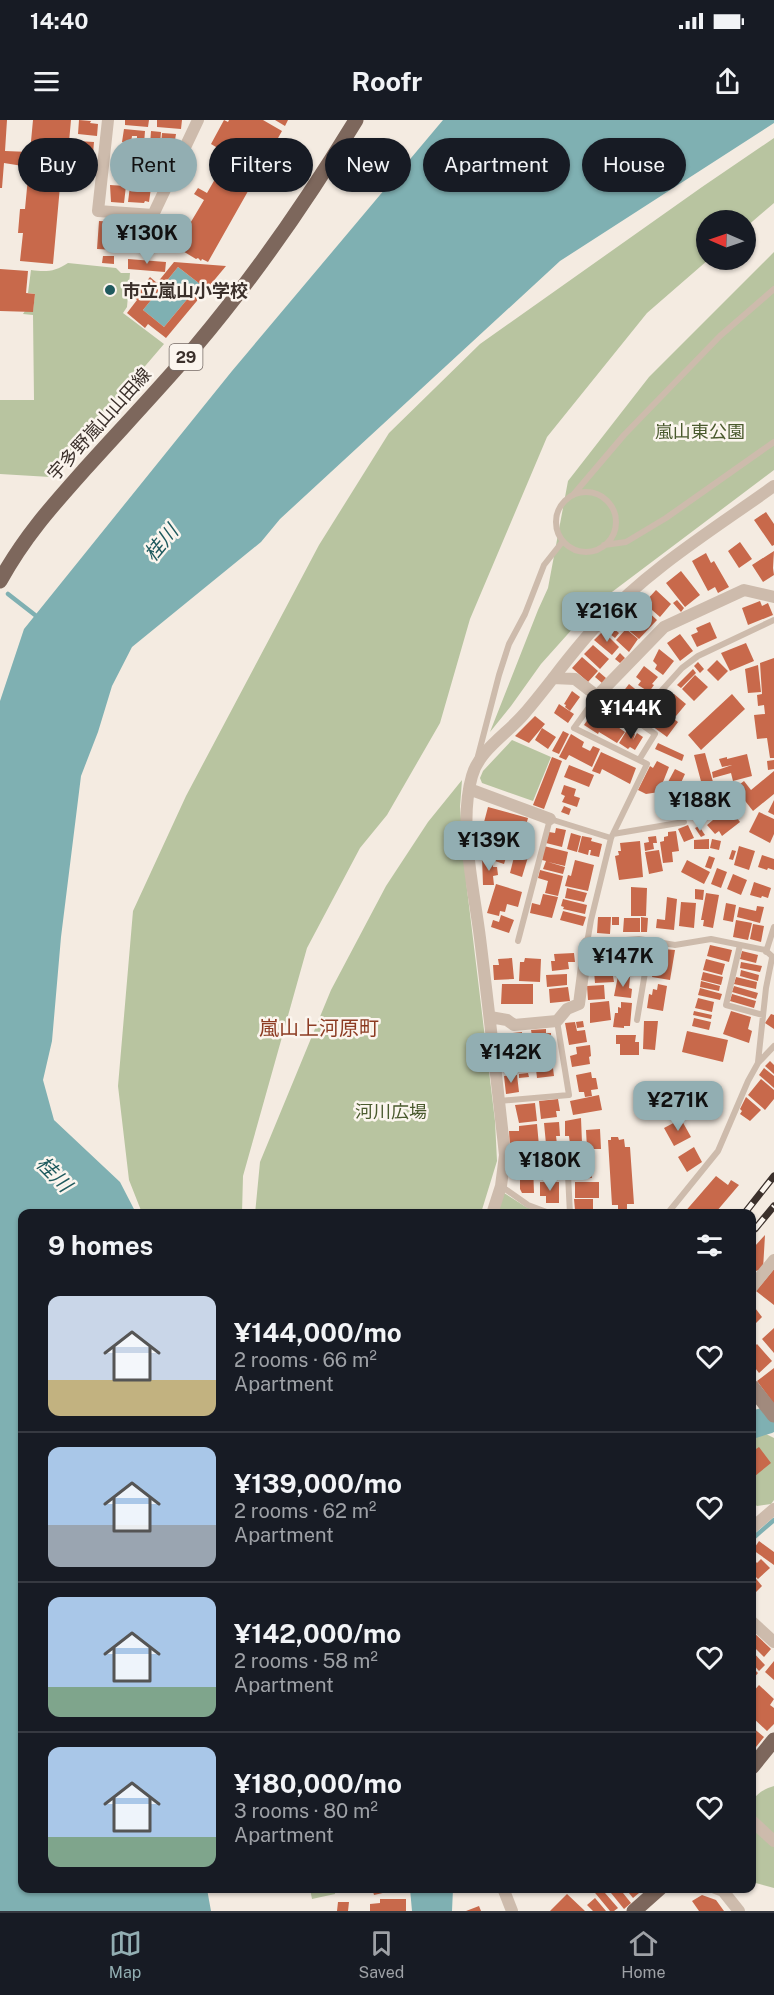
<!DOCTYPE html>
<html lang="en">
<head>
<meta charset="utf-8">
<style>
  body { margin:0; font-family:"Public Sans","Noto Sans JP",sans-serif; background:#20242c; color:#f1f3f6; height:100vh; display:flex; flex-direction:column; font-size:22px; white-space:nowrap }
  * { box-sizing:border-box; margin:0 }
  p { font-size:20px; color:#9ea1a6 }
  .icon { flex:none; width:33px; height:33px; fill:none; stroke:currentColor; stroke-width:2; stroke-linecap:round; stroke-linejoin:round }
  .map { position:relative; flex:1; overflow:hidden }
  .details { position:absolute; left:18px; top:1089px; width:738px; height:684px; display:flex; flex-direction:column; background:#171b24; border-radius:12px; box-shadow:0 2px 4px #0004 }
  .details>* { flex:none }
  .top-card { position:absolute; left:18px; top:18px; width:738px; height:54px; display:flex; gap:12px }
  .needle { width:39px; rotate:272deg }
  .buttons { position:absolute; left:696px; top:90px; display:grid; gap:12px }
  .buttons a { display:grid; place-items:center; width:60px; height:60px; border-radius:50%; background:#171b24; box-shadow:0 2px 4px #0004; font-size:30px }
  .price { position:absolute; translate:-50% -51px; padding:0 14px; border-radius:12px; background:#92aeb2; color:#111; font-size:20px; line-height:39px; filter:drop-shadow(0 2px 3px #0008) }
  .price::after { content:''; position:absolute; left:50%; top:36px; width:18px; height:14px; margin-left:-9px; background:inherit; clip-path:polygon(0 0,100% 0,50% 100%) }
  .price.selected { background:#222; color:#fff }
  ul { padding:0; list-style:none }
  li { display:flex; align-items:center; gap:18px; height:150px; padding:0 30px }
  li+li { border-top:2px solid #363941 }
  li span { display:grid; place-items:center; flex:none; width:168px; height:120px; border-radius:12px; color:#555 }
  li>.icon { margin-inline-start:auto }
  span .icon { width:72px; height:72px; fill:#fffc; stroke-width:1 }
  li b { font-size:26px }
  h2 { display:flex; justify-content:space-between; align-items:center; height:72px; padding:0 30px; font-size:26px }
  .chip { padding:0 21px; border-radius:27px; background:#171b24; box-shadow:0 2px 4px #0004; font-size:21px; line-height:54px }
  .chip.selected { background:#92aeb2; color:#111 }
  .status { display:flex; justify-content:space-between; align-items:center; height:42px; padding:0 30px; background:#171b24; direction:ltr }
  .status svg { height:16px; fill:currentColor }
  header { display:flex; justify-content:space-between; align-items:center; height:78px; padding:0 30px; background:#171b24; font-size:27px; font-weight:700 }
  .tabs { display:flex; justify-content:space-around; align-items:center; height:84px; border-top:2px solid #363941; background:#171b24; font-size:16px; color:#9ea1a6 }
  .tabs a { display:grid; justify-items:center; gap:3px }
  .tabs .selected { color:#92aeb2 }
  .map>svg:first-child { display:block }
</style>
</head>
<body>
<div class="status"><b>14:40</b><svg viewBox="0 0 49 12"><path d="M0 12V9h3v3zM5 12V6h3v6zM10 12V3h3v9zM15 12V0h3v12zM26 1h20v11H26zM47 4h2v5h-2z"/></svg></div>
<header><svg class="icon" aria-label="menu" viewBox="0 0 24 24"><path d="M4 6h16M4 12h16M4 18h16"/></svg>Roofr<svg class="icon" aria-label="share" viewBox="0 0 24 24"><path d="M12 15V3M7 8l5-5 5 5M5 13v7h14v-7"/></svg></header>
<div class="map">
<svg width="774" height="1791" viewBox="0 0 774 1791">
  <rect width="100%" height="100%" fill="#f4ebe1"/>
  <path fill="#b8c4a0" d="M774,18V83L746,107V100H706V140H708L647,193L547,317L470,499L440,603L387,695L360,728L307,828L243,1056L242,1093H142L129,1060L118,966L133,791L186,676L319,425L389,313L480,224L702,67Z
    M774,132V350L592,487L541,544L511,586L490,612L538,490L548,468L568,361L649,257Z
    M68,143L116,148L121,153H130L127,187L123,193L164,224L50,357L0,354V280H34L33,195L23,194L25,191H33L35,174L28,173L31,150C45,152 55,152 68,143Z
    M512,620L551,637L533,681L482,663L480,658L483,651Z
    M462,660L460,687L467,769L495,1001L497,1041L481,1093L255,1094L260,1042L331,870L386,766L428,702Z
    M501,1071L526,1087L544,1093L496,1094Z
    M766,1314L774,1318V1380L771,1384L757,1386L752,1382V1317Z
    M774,1666V1768L752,1762C752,1742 747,1696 754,1679C758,1672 767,1668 774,1666Z
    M310,1769H335V1774L312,1779Z"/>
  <path fill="#7fb0b2" d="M443,0H774V3L560,141L280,399L261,422L132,527L112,566L98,612L81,656L61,817L52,921L43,960L54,1000L120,1062L136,1093L22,1094V1768L207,1769L211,1791H0V581L24,509L232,251Z
    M178,147L200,164L199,166L200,167L196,172L194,171L164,207L143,190Z
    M410,1769H453L452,1791H412Z"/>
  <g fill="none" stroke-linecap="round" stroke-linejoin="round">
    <path stroke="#7fb0b2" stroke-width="4.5" d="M8,474L35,495
      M752,1419L774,1400"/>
    <path stroke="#7fb0b2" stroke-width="27" d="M752,1305L768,1300L774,1296"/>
  </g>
  <path fill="#c8694b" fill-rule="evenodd" d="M0,0H7L5,31L30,32L33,0H71L68,33H63L53,144L20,141L23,113H18L20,89H25L29,47L4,43L2,68H0Z
    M79,0L91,1L90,3L98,4L97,16L78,14Z
    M125,0H149L148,7L125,5Z
    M157,0H182L181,9L157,7Z
    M224,0L228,2L229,0H263L282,11L208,142L202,139L201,141L198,138L196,139L176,127L204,80L194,74L198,68L207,73L222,47L213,42L216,36L226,42L231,33L227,31L223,37L218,34L221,30L211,24Z
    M275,0H288L285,6Z
    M124,9L145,11L144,24L137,23V16H132L131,23L122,22Z
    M151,11L161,12L160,25H150Z
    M162,13L176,14L174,26L161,25Z
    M78,21L94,22L93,34L77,33Z
    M121,27L140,28L139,43L120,41Z
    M147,29L162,30L161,32H165L164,46L145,44Z
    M77,38L90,39L89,57L76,56Z
    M115,45L135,46L134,61L114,59Z
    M141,47L159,51L157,64L149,63V55L148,64L139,63Z
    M110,65L126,66L124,83L111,82Z
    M130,66L151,68L149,82L145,81L144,83L128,82Z
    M99,101L118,102L116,130L97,129Z
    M133,106L147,107V115L132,114Z
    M132,115L146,116L143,130L131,129Z
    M103,136H114V144L102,143Z
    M128,139L166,142L165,152L128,149Z
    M174,142L226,146L166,218L148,204L145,208L127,193L137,180L134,177L150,157L157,163ZM178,147L200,164L198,166L200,167L196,172L194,171L164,207L143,190Z
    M0,149L28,151L26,173L35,174L33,192L0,191Z
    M766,392L774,404V425L772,426L754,400Z
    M740,422L752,439L739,448L728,431Z
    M774,431L773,448L774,455L763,462L752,445Z
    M706,433L711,443L714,441L729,467L718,473L715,467L708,471L692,441Z
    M681,451L700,475L685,487L666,463Z
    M656,470L671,484L660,497L644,483Z
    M677,480L684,488L681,492L673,483Z
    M760,481L762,486L768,483L773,495L748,505L742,488Z
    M637,483L639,485L636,489L639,491L636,494L631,490Z
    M644,488L657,500L639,519L626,508L632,501L626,496L630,491L636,496Z
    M625,497L630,501L625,506L621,502Z
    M710,502L717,518L697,527L691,515L698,512L696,508Z
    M614,509L619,513L615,518L610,514Z
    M626,509L638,519L629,532L616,520Z
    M603,511L619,527L612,535L594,520Z
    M680,514L693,531L680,541L667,523Z
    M746,523L754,541L730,551L721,533Z
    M593,525L609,539L600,549L584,534Z
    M659,529L674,541L663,555L655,549L657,545L653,541Z
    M620,533L625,538L620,543L615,539Z
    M582,537L598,551L588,562L572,548Z
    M774,538V638H770L767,618L757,619L754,595L765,594L764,585L758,586L757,575L762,574L760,543Z
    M717,540L728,551L718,561L707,550Z
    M698,542L704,549L700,553L694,546Z
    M758,545L761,572L748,573L745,549Z
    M644,546L658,557L652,564L654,565L649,572L638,565L641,561L636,557Z
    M693,549L696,553L681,568L677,565Z
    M599,552L606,558L602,563L595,557Z
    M695,555L708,567L694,581L682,569Z
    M629,564L645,577L634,590L619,577Z
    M572,571L580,577L570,591L565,587L566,585L564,584Z
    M674,574L686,584L676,596L664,586Z
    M732,574L745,589L701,630L688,615Z
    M559,584L574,594L568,603L554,593Z
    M660,588L678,602L667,617L648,603Z
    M594,590L608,599L610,596L618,600L615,605L625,612L617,623L599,612L598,614L584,605Z
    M535,596L545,604L529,623L515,616Z
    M542,608L556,617L548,629L535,620Z
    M627,610L635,614L633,620L637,613L643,617L635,630L630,627L628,629L619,623Z
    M563,611L569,614L559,634L552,631Z
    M571,614L584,622L582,627L590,631L593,626L600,629L592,647L569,635L566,640L559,637Z
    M658,623L684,635L682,641L655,629Z
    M601,632L636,648L630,664L602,649L600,654L592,651Z
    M705,633L713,662L702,665L694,635Z
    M747,634L752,656L733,661L731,653L713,658L712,652L732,645L722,647L719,639L727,637V639Z
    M552,637L562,641L544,689L533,685Z
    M774,640V649L768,650L767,641Z
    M657,641L669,647L659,672L646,674L638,670L650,646L653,648Z
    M569,645L594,655L589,667L564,657Z
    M675,649L685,654L679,667L668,662Z
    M774,651V674L753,691L735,668L744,661L751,670Z
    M564,665L576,669L574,676L580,678L577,687L562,682L565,676L561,674Z
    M696,665L698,676L690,677L692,686L677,689L674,670Z
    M731,666L734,680L699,689L696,680L704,678L703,673Z
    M774,680V695L768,692Z
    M564,686L571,689L569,695L561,692Z
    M728,686L740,702L722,716L719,711L715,714L707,705L713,700L712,699Z
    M488,687L528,698L523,717L483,706Z
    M759,692L774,699V714L770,723L749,712Z
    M688,705L694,718L684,722L678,709Z
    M699,706L705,715L701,717L695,708Z
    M556,708L566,710L562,727L546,723L549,712L555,713Z
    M676,711L679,731L672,732L673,742L663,743L660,722L664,721V717L668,716V712Z
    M571,713L581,716L577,732L567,729Z
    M483,714L511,722L504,744L495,741L496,735L485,732L486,726L480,724Z
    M582,716L592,718L591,721L602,724L599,737L590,735L591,730H589L588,735L578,732Z
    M656,716L657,723H653L654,729L645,731L644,723L649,722L648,717Z
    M709,719V729H694V720Z
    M712,719L721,721L719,730L710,728Z
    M640,721L643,757L619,760L615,736L619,735L618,731H621L620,723Z
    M544,726L568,732L565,746L548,742L565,747L563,754L543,749L546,741L542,740Z
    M739,726L755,731L749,750L734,745Z
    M659,730L663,751L649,754L645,732Z
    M732,730L736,731L733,740L729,739Z
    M515,733L528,737L522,757L510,753Z
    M762,735L774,739V750L768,748L767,750L758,747Z
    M489,736V742H493V747H497L498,755L493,756L494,765H483L482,737Z
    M709,736L715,738L711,749L705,747Z
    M575,740L594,745L588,771L565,766L568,755L571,756Z
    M687,740L710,752L704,764L681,752Z
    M717,748L727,752L721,768L711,764Z
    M540,750L563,756L558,776L545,773L548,761L538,758Z
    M733,754L747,760L741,775L727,769Z
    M754,762L771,768L768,778L762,776L761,778L750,775Z
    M496,764L522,772L518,787L507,784L505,792L500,791L499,796L487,793Z
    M631,767L647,768L646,796H631Z
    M567,768L587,773L584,782L565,778Z
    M695,769L704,770L703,780L695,779Z
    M706,773L719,775L713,808L703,806L704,800H701Z
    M543,774L558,777L552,798L530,793L532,783L540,785Z
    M667,777L677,779L674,810L656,808L657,799L665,800Z
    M563,779L587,785L585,794L563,789L564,787L561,786Z
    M681,782L696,783L694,808L679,806Z
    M726,783L736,785L733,802L723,800Z
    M757,786L764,787L760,803L737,797L739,787L756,791Z
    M563,791L586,797L583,806L560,800Z
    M501,795L514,800L509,813L491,807L493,800L499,802Z
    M598,797H611L610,814L597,813Z
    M612,797H619V805H612Z
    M641,797L648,798L647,812H641Z
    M624,798H640V812H623Z
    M736,800L752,803L748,820L733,817Z
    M753,804L764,806L761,822L750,819Z
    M617,825L618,842L615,843L616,856H613L614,862L595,863L594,851H599L598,845L607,843L593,844L592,826Z
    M624,825L637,827L635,841L639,842L638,852L621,851L623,842H629L621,841Z
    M710,825L732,830L729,842L707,836Z
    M663,829L675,830L670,860L652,857L654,845H657L660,832L662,833Z
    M742,831L758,835L756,843L740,839Z
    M574,833L575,842H568L569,849L552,851L551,841H555L554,834Z
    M512,838L514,859L494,860L493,845H499L498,839Z
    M525,838L541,839L540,862L519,861L520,842H524Z
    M706,839L725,844L722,855L703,850Z
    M741,842L762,846L760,852L740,848Z
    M741,850L759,855L758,861L740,856Z
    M703,852L723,857L721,865L701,860Z
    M567,854V865L547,867L546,855Z
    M618,856L630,857L629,868L632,869L631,878L614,876Z
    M736,857L757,862L756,869L734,864Z
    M701,861L720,866L719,871L700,867Z
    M502,864H533V884H501Z
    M658,864L667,866L663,891L647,888L649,874L652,875L653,869L657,870Z
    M604,865L605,879L588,880L587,866Z
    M734,866L758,873L756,879L732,872Z
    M568,867L570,881L550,883L549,869Z
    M700,868L722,874L720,880L698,875Z
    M732,874L756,881L754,888L730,881Z
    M698,878L714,882L712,892L695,888Z
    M609,881L611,900L590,903V883Z
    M621,882L632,883L630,906H624V908L613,907L615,893H618V887L621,888Z
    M694,891L712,895L711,899L693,895Z
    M731,891L751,897L748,909L752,911L749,923L723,914Z
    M771,894L774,895V909L765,903Z
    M694,898L711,902L709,910L692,906Z
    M583,901L584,907L577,908L576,902Z
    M644,901H658L655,930L643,929Z
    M575,902L577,911L585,910L587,922L569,925L565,903Z
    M546,909V913H551V927L534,928L531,910Z
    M687,911L728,920L723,942L682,932Z
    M522,912V914L530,913L531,931L505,933L503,914Z
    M616,915H636L635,922H639V935H620V924H616Z
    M590,925L591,936L589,937L590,944L572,947L570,936L577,934L576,927Z
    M551,928L552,940H547V943H535L534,930Z
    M528,933L529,948L512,950L513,935Z
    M770,941L774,945V954L765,946Z
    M553,948L554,956L537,958L536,949Z
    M764,948L774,956V968L759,955Z
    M591,952L592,958H596L598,969L591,970L592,976L585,977L584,972H579L576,955Z
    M528,953L529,957L519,958V954Z
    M517,955L519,972L506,974L504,956Z
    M761,959L774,970V979L765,990L748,975Z
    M599,975L602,990L573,995L570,981Z
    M746,977L761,990L750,1001L740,994L742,991L740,989Z
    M558,979L560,991H556L557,997L541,999L539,981Z
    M535,983L537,1001L519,1003L515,985Z
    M581,998L582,1023L570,1024L569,1016H565V1001Z
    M681,999L691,1017L674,1026L664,1008Z
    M559,1002L560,1016H556L557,1024H546L544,1003Z
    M537,1004L539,1026L530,1027L529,1021H525V1027L510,1028L509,1011H519V1006Z
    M600,1009L601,1029H587L586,1010Z
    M611,1017H618L619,1020L624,1019L625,1027H630L634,1084H627V1089L618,1090V1085H612L608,1020H611Z
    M694,1027L702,1042L687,1052L678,1037Z
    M544,1041L559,1042V1059H541V1046H544Z
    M590,1042L592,1058L574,1059L573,1043Z
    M533,1044L534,1073H522L520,1069V1045Z
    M716,1056L728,1065L731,1060L739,1065L716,1092L717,1094H683Z
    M540,1062H559V1083H546V1076H540Z
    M575,1062H599V1078H575Z
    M574,1079H593V1093H584V1089L575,1090Z
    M765,1115L763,1149L752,1152V1122L755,1126Z
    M774,1149V1185L756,1171Z
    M752,1184L762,1197L752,1207Z
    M774,1208V1233L762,1219Z
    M757,1224L772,1241L759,1253L752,1244V1229Z
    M774,1248V1284L757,1261Z
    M753,1326L756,1329L759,1327L771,1343L755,1356L752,1352V1327Z
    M759,1421L774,1432V1445L753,1430Z
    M752,1438L757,1443L761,1439L770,1448L758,1459L752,1453Z
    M752,1454L762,1466L752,1476Z
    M752,1511L771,1529L764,1537L752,1525Z
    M752,1531L765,1545L759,1551L752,1543Z
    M774,1541V1560L765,1552Z
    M752,1547L758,1553L752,1560Z
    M759,1565L774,1579L770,1585L774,1588V1604L767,1611L752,1597V1573Z
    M752,1607L764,1617L756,1627L752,1624Z
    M372,1768H386L387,1772L374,1775Z
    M591,1768H610L605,1773L618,1788L614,1791H610Z
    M617,1768H619L631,1783L624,1789L611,1773Z
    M625,1768H645L633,1778Z
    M567,1774L585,1791H550Z
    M702,1775L716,1780L724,1791H699L692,1781Z
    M595,1778L606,1791H593L587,1785Z
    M380,1779H406V1791H370V1784L380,1783Z
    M338,1782H349L348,1791H337Z
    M479,1786L481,1791H466Z"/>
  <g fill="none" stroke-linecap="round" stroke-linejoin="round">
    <path stroke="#cdbbac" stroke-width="6" d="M556 402a30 30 0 1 1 60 0a30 30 0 1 1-60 0Z
      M573,375L624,315L720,216L774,169
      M604,425L626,422L666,398L774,322
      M774,500L698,536L682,548L635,600L655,614L639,640L647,644L611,718L591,800L587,823L639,819L675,825L711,819L765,830L774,838
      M635,600L597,576L574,608L639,640
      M478,636L499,555L509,524L525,494L544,445L563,421
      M613,714L684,702
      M518,821L550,699L611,718
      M740,825L726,885L763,895
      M766,832L774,807
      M637,900L649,829L654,822
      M758,942L766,868L772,838
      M499,981L569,975L557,901
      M505,1035H567L570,1094
      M501,1066L528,1085L552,1094
      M667,1094L718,1031L748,961L758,943L774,926"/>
    <path stroke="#cdbbac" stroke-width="12" d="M108,0L98,91L153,95L198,0
      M553,558L575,559L597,576L664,507L744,470L774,477
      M469,669L550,699
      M490,897L507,900L514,905L557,901L567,889L579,884L587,823
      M492,1094L501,1066L505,1035C497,963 489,890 480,818C474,769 458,704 472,656C479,630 507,614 524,594C550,564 572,531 599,503C650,448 714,409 774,366
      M752,1167L774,1140
      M752,1408L774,1389
      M752,1502L774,1522
      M752,1701L774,1721
      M503,1768L512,1791
      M715,1768L723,1771L739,1791"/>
    <path stroke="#a18a7d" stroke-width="15" d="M752,1267L774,1295"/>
    <path stroke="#7d675c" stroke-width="15" d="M0,461C24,417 52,386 85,349C122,308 160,268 195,227C255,156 308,79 356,0
      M752,1647L774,1620
      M634,1791L660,1768"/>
    <defs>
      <path id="rail" d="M744,1094L774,1056
        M755,1109L774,1086"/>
    </defs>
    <use href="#rail" stroke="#3b302b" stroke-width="7"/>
    <use href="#rail" stroke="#fbf5ee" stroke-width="4.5" stroke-dasharray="14" stroke-linecap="butt"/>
  </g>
  <circle fill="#1f5a5e" stroke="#fbf5ee" stroke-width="2" cx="110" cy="170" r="6"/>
  <g text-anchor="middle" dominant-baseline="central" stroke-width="5" stroke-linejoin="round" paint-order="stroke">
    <rect fill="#fbf5ee" stroke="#756b66" stroke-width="1.5" x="169.5" y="224" width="33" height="26" rx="4.5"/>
    <g font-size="16" font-weight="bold" fill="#3b302b">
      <text x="186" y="237">29</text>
    </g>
    <g font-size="18" font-weight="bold" fill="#3b302b" stroke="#fbf5ee" text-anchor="start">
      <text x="122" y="170">市立嵐山小学校</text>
    </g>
    <g font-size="18" fill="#3b302b" stroke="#fbf5ee">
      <text transform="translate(99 304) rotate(-48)">宇多野嵐山山田線</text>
    </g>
    <g font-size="18" fill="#4a5a2e" stroke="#fbf5ee">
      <text x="700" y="311">嵐山東公園</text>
      <text x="391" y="991">河川広場</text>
    </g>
    <g font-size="20" font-style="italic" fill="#1f5a5e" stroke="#fbf5ee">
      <text transform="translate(161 423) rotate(-50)">桂川</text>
      <text transform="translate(54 1054) rotate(45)">桂川</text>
    </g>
    <g font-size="20" fill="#8c3b22" stroke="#fbf5ee">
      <text x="319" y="908">嵐山上河原町</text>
    </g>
  </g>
</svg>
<div class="buttons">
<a><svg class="needle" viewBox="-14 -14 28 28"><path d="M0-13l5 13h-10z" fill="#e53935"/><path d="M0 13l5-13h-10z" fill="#9ea1a6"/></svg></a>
</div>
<b class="price" style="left:147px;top:145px">¥130K</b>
<b class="price" style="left:607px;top:523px">¥216K</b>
<b class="price selected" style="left:631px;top:620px">¥144K</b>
<b class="price" style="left:700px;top:712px">¥188K</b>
<b class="price" style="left:489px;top:752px">¥139K</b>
<b class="price" style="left:623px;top:868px">¥147K</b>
<b class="price" style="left:511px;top:964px">¥142K</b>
<b class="price" style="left:678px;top:1012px">¥271K</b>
<b class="price" style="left:550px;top:1072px">¥180K</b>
<div class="top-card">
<a class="chip">Buy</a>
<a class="chip selected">Rent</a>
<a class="chip">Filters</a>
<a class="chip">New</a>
<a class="chip">Apartment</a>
<a class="chip">House</a>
</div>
<section class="details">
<h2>9 homes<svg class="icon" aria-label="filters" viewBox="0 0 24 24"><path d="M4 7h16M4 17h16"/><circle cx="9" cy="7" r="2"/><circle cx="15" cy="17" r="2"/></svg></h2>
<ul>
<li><span style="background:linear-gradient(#c9d6e8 70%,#c2b280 0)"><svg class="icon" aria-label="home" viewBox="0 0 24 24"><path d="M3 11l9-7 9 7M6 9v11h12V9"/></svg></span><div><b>¥144,000/mo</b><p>2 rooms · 66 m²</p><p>Apartment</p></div><svg class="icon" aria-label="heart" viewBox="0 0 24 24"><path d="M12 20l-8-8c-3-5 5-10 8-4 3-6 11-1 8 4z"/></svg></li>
<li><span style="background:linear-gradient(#a9c7e8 65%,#9aa5b1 0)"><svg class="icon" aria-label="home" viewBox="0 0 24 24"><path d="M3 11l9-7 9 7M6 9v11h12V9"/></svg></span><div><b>¥139,000/mo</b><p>2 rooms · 62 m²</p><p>Apartment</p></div><svg class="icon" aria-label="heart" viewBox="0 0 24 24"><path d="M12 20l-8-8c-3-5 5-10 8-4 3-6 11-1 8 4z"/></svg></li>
<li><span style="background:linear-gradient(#a9c7e8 75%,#7fa58c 0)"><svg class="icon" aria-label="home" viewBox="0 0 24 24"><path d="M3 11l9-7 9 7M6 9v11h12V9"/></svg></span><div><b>¥142,000/mo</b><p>2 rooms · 58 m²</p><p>Apartment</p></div><svg class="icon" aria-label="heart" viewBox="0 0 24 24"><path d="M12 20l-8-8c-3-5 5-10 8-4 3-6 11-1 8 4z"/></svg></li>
<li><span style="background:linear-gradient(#a9c7e8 75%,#7fa58c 0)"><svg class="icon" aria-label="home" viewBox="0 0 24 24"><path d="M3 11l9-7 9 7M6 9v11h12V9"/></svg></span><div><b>¥180,000/mo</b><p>3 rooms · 80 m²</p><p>Apartment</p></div><svg class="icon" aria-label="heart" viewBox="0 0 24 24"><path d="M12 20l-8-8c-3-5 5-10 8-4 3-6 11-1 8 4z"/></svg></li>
</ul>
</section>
</div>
<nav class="tabs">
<a class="selected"><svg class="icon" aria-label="map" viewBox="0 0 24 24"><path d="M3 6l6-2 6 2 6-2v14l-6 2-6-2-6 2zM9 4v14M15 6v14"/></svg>Map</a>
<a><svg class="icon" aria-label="saved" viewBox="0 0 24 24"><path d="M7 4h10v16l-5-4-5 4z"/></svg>Saved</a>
<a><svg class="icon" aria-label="home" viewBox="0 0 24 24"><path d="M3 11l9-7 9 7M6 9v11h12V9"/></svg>Home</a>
</nav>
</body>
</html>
